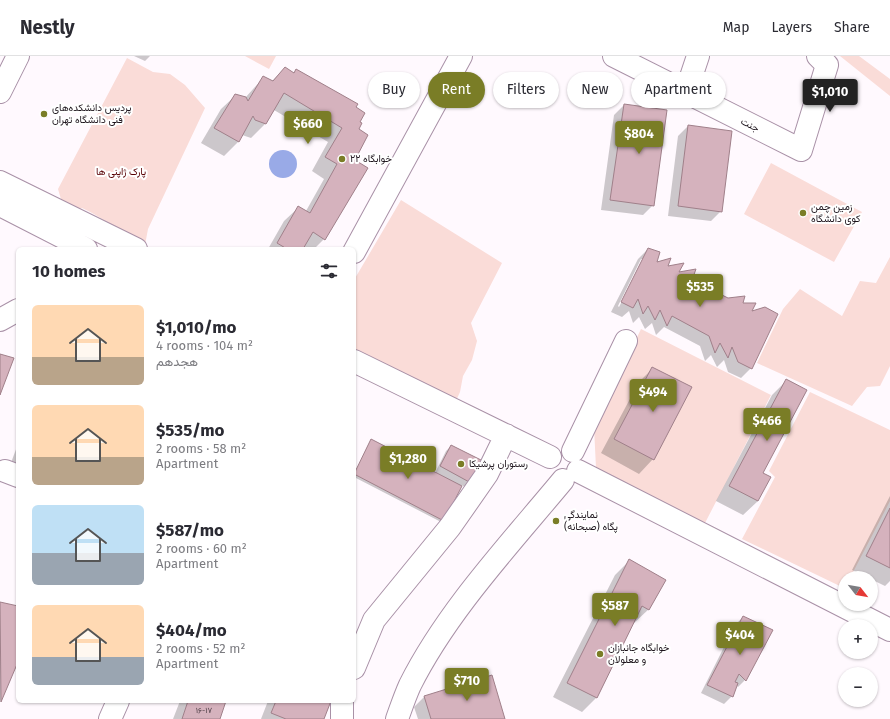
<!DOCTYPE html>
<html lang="en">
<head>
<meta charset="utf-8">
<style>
  body { margin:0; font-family:"Fira Sans",Vazirmatn,sans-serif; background:#f7f7f7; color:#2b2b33; height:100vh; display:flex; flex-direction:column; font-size:15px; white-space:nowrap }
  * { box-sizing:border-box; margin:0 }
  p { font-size:13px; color:#7c7c81 }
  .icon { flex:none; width:22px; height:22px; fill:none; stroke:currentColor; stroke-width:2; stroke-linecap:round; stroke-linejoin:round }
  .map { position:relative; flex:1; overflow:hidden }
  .sheet { position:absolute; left:16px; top:191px; width:340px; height:456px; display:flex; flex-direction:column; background:#fff; border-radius:6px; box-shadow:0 1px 3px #0004 }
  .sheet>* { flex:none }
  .banner { position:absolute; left:368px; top:16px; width:380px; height:36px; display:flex; gap:8px }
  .needle { width:26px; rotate:121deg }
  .buttons { position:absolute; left:838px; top:515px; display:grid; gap:8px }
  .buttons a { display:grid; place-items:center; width:40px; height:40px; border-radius:50%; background:#fff; box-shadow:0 1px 3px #0004; font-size:20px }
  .price { position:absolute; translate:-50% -34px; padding:0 9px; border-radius:4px; background:#7a7d26; color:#fff; font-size:13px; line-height:26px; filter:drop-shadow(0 1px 2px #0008) }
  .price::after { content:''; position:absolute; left:50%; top:24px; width:12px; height:9px; margin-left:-6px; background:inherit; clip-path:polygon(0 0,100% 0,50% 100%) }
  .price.current { background:#222; color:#fff }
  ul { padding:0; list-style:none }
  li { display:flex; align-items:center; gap:12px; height:100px; padding:0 16px }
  li span { display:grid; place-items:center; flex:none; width:112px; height:80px; border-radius:6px; color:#555 }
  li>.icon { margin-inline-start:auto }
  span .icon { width:48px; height:48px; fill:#fffc; stroke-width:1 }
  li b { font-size:17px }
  h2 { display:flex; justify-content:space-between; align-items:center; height:48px; padding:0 16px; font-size:17px }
  .tag { padding:0 14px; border-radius:18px; background:#fff; box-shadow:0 1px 3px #0004; font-size:14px; line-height:36px }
  .tag.current { background:#7a7d26; color:#fff }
  header { display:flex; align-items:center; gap:24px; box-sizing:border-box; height:56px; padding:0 20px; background:#fff; border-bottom:1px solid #e1e1e2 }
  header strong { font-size:19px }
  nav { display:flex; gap:22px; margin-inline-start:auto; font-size:14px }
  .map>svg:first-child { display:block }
</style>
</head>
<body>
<header>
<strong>Nestly</strong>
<nav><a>Map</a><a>Layers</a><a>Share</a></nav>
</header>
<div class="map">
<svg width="890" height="663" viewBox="0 0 890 663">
  <rect width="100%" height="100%" fill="#fff9fe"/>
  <path fill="#fadcd8" d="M245,0H276L269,13Z
    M840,0H859L890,23V40Z
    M127,2L153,16L170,18L185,29L205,52L148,173L145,189C123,178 106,163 82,152L75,155L63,150L58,133Z
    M771,107L862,156L834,206L744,158Z
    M401,144L502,207L471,267L477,285L472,304L463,320L460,336L455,347L354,293V224Z
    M890,201V310L880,330L867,331L852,350L757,307L783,253L800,233L842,260L860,225L876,227Z
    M641,273L771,339L705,467L596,412L594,371Z
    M810,336L890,374V445L850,522H845L844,532L742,483L775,421L769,415Z"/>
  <path fill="#99aae7" d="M269 108a14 14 0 1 1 28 0a14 14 0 1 1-28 0Z"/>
  <path fill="#0003" fill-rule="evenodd" d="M134,0H150L145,5Z
    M285,12L293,17L296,14L355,51L358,66L353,105L324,183L314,193H268L284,165L299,151L306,155L324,123L312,115L328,86L274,54L265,68L251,82L242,79L238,86L224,100L201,87L221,53L236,39L245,42L264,21L272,25Z
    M624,49L653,149L643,159L601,154L614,59Z
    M688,70L721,155L711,165L668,160L678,80Z
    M648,193L656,207L728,243L741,248L750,256L777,259L751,312L741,322L728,316L724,304L717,311L711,299L705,305L700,290L664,271L656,279L652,267L645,273L639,261L633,267L629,255L622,261L611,256L638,203ZM641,203H643L619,251L618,250Z
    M653,312L691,332L653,403L639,418L601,397L639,326Z
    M786,325L761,418L758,445L743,459L716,445L772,339Z
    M371,384L435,417L446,395L451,390L470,426L465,431L461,429L441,466L354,421Z
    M18,388V416L9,412Z
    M890,440V525L885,530L852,514Z
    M629,505L649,553L634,567L633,566L596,642L582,656L553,641L615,519Z
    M0,547L18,551V603L0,646Z
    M743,561L745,624L738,631L736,629L732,640L724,648L701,637L735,569Z
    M424,641L504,663H418L414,651Z
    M180,645H225L219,663H173Z
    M268,645H330L323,663H261Z"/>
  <path fill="#d5b2bd" stroke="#a0808a" d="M285,11L294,17L296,13L358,48L356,51L365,57L360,66L362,67L359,73L368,79L355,104L368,112L325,184L313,176L303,193H287L277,187L298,150L310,157L337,108L325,101L342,72L284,37L266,68L255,64L253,60L239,86L214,72L235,38L246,41L248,45L263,20L273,25Z
    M624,48L667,54L654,150L610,144Z
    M688,69L732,75L722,156L678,150Z
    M648,192L660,196L657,206L671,202L668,210L684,207L679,216L696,213L692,224L728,242L745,240L743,247H756L752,255L765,251L778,258L752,313L738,306L732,291L728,302L720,287L715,297L709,280L672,260L667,270L660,254L655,264L648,250L643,258L638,243L633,252L621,246Z
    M0,298L14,302L0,339Z
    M652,311L692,331L654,404L614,383Z
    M786,323L807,334L763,417L771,421L758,445L729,430Z
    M371,383L462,430L444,465L354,418Z
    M451,389L483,405L471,427L440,410Z
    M890,452V512L866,500Z
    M629,503L666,524L649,554L642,550L597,642L567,627Z
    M0,546L18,550V606L1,646Z
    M743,560L773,574L746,625L739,618L735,626L738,627L733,641L707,629Z
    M492,619L505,663H431L424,640Z
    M188,645H226L220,663H182Z
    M276,645H331L324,663H286L271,657Z"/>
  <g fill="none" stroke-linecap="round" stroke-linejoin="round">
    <defs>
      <path id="minor" d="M614,0L801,94L827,9L818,0
        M0,36L18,0
        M686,36L698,0
        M0,126L136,193
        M0,149L86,193
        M354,196L461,0
        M0,264L18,254
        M354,305L550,401
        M573,395L626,285
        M5,415L18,420
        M578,415L890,574
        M354,612L374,564L450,471L487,418L506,379
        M110,663L118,645
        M342,663V645
        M397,663C401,652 405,640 410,629C447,555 510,488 563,424"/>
    </defs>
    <use href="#minor" stroke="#a991a7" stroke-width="24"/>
    <use href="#minor" stroke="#fff" stroke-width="22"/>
  </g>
  <g fill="#7a7d26" stroke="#fff" stroke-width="1.5">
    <circle cx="44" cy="58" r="4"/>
    <circle cx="342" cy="103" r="4"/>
    <circle cx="803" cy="157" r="4"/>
    <circle cx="461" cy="408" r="4"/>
    <circle cx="556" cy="465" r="4"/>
    <circle cx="600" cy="598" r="4"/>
  </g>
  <g text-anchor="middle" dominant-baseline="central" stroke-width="4" stroke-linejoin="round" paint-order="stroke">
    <g font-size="8" fill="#4b3c44">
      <text x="204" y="654">۱۶-۱۷</text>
    </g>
    <g font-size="10" fill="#1d141c" stroke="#fff" text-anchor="start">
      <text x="52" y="52">پردیس دانشکده‌های<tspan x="52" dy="12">فنی دانشگاه تهران</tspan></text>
      <text x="350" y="103">خوابگاه ۲۲</text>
      <text x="811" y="151">زمین چمن<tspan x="811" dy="12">کوی دانشگاه</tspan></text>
      <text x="469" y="408">رستوران پرشیکا</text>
      <text x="564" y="459">نمایندگی<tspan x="564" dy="12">پگاه (صبحانه)</tspan></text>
      <text x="608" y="592">خوابگاه جانبازان<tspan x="608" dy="12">و معلولان</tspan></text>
    </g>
    <g font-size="10" fill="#1d141c" stroke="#fff">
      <text transform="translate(750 69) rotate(27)">جنت</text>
    </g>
    <g font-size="10" fill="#580004" stroke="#fff">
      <text x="121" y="116">پارک ژاپنی ها</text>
    </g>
  </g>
</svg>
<div class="buttons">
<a><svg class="needle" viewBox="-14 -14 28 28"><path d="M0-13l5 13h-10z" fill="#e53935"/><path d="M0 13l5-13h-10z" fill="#7c7c81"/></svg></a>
<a>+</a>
<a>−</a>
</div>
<b class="price current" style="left:830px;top:57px">$1,010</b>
<b class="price" style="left:308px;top:89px">$660</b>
<b class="price" style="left:639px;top:99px">$804</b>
<b class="price" style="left:700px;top:252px">$535</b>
<b class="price" style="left:653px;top:357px">$494</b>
<b class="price" style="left:767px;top:386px">$466</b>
<b class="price" style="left:408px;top:424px">$1,280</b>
<b class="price" style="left:615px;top:571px">$587</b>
<b class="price" style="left:740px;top:600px">$404</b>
<b class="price" style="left:467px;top:646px">$710</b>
<div class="banner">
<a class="tag">Buy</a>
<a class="tag current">Rent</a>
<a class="tag">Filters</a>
<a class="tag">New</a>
<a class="tag">Apartment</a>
</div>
<section class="sheet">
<h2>10 homes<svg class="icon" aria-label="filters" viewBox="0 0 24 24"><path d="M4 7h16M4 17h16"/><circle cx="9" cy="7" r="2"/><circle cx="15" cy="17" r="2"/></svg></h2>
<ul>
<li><span style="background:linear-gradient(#ffd9b3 65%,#b9a48a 0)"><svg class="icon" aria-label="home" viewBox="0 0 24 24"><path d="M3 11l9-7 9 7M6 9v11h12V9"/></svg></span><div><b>$1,010/mo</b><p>4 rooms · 104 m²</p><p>هجدهم</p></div></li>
<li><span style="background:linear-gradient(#ffd9b3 65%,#b9a48a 0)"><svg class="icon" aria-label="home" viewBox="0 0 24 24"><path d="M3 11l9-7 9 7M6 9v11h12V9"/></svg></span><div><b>$535/mo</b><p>2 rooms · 58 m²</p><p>Apartment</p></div></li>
<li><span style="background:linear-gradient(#bfe0f5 60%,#9aa5b1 0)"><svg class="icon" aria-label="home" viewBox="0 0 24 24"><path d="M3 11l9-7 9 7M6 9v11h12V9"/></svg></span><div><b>$587/mo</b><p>2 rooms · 60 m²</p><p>Apartment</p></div></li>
<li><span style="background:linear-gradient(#ffd9b3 65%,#9aa5b1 0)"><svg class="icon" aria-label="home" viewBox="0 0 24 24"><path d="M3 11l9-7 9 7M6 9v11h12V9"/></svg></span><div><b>$404/mo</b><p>2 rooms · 52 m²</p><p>Apartment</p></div></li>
</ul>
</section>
</div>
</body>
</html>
